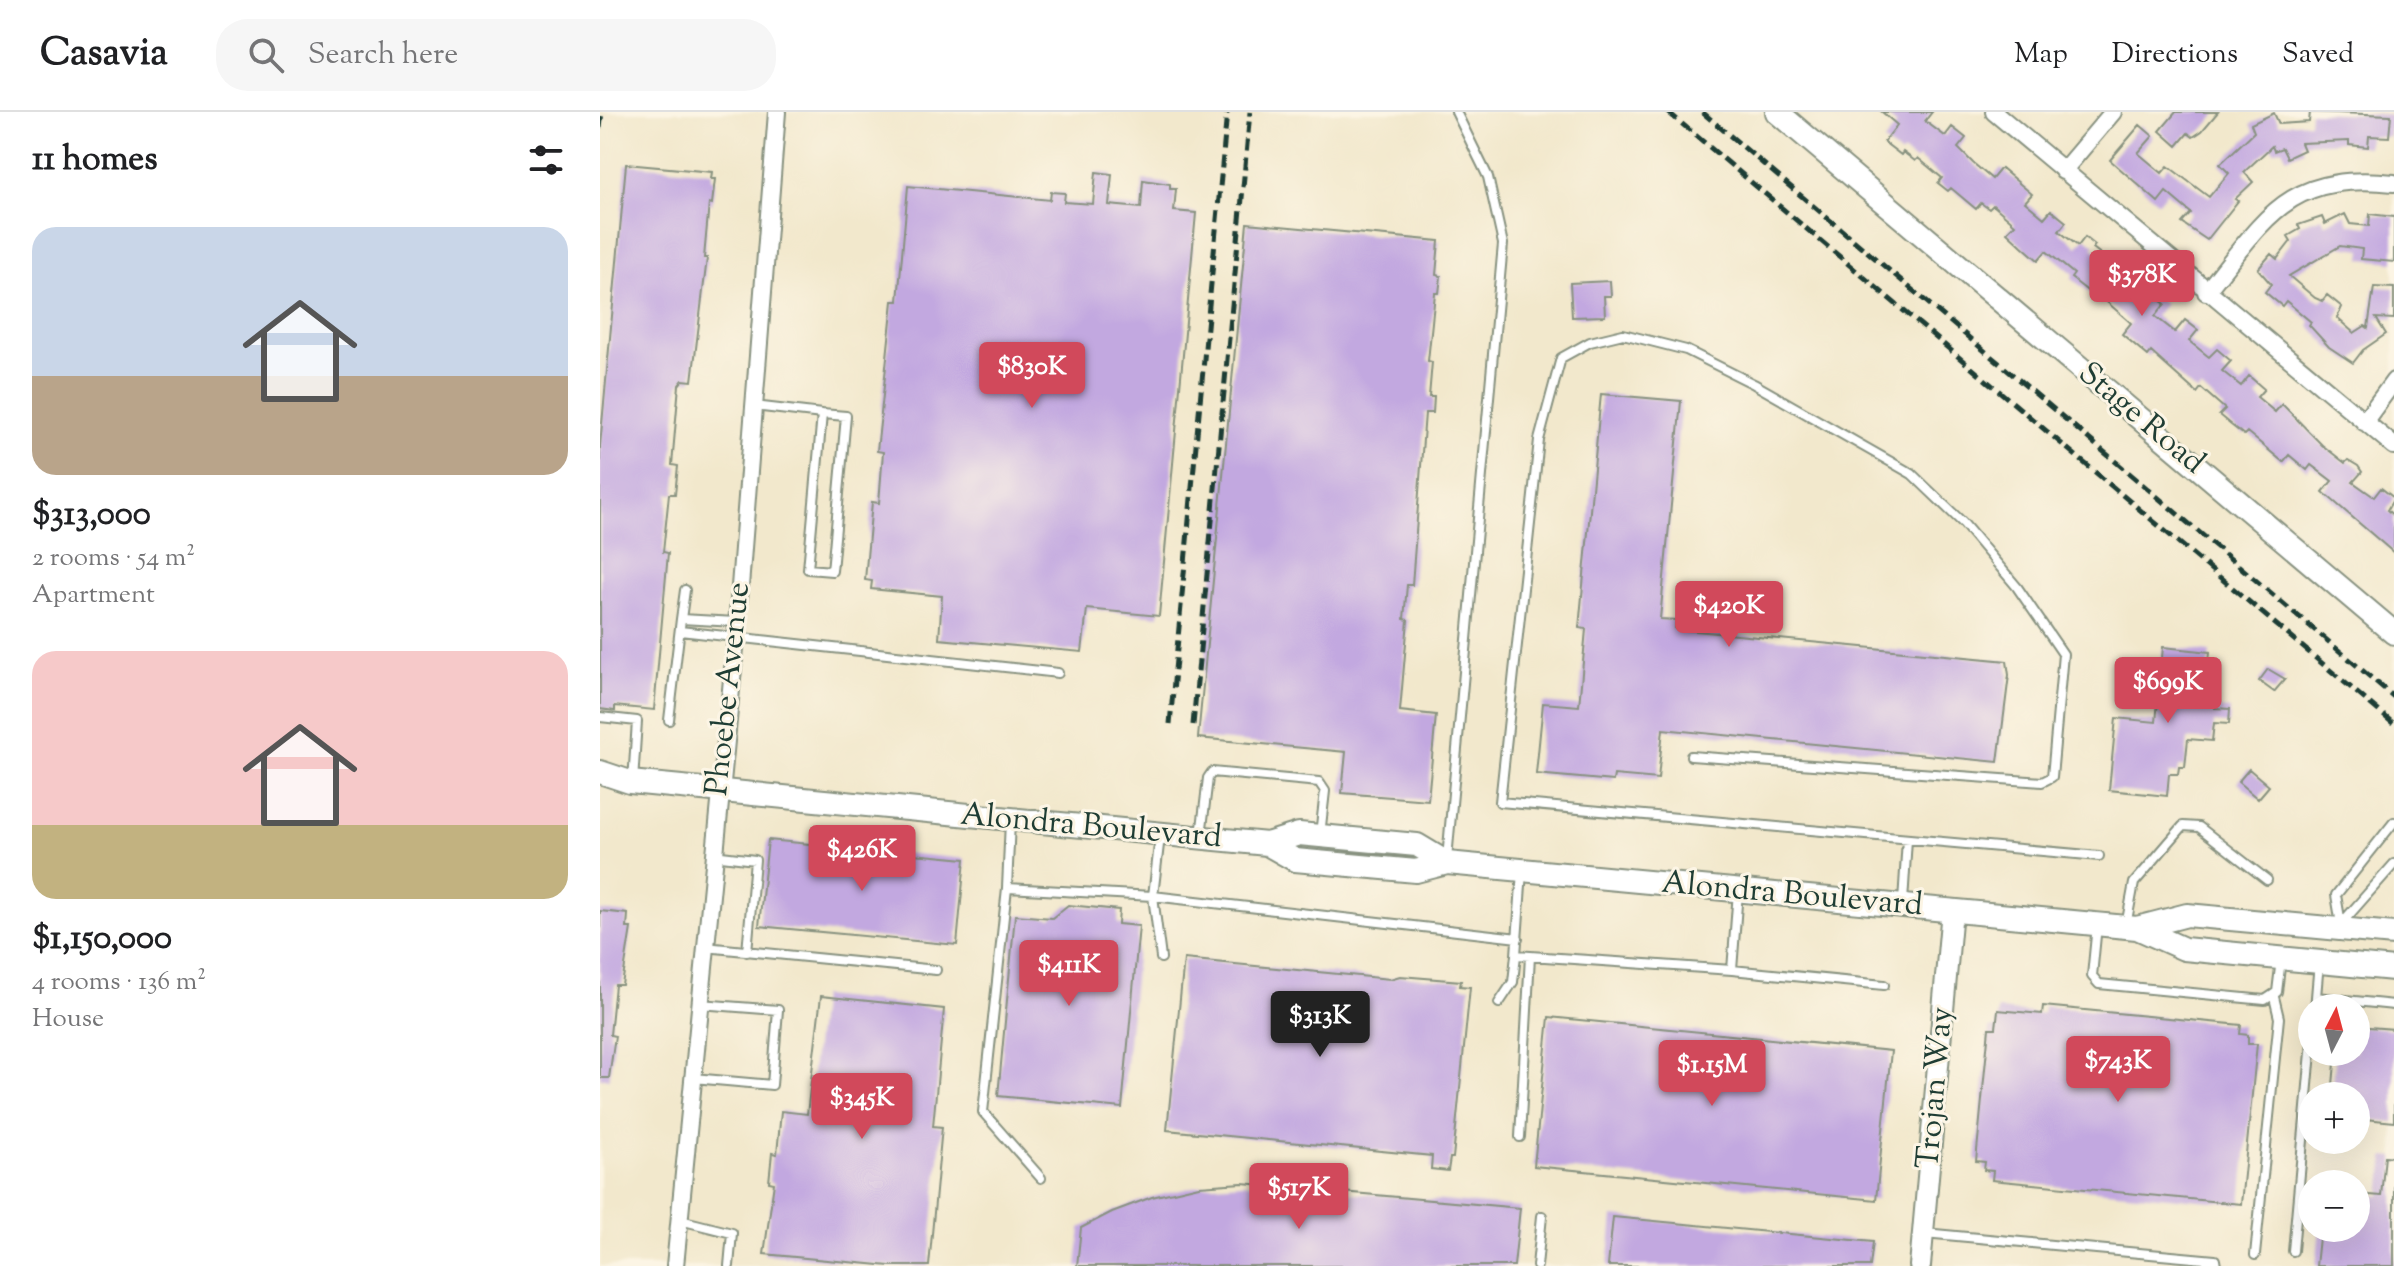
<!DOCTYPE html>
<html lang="en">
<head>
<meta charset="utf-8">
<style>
  body { margin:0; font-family:"Sorts Mill Goudy",serif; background:#f6f6f6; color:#202124; height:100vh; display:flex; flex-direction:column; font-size:30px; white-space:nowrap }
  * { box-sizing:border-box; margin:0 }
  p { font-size:26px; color:#757577 }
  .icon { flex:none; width:44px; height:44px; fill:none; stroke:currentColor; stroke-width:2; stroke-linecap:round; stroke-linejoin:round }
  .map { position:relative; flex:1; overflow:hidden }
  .side { display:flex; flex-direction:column; background:#fff; width:600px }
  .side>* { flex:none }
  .needle { width:52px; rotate:6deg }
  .controls { position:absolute; left:1698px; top:882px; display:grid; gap:16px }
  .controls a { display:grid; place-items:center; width:72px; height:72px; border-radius:50%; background:#fff; box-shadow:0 8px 32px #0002; font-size:40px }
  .price { position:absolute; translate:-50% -68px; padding:0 18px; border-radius:8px; background:#d1495b; color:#fff; font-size:26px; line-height:52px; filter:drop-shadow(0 2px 4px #0008) }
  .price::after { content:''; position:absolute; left:50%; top:48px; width:24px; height:18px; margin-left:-12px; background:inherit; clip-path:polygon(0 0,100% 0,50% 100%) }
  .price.on { background:#222; color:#fff }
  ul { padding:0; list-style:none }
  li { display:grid; align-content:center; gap:16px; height:424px; padding:0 32px }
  li span { display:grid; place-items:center; height:248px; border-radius:24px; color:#555 }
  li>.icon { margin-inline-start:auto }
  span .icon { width:144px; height:144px; fill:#fffc; stroke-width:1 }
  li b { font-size:34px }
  h2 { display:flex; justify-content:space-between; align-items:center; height:96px; padding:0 32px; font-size:34px }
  header { display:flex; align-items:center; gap:48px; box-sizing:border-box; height:112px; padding:0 40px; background:#fff; border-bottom:2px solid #e0e0e0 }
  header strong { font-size:38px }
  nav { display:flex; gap:44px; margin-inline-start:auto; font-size:28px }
  .search { width:560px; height:72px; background:#f6f6f6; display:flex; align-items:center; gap:20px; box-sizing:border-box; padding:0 28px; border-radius:32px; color:#757577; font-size:30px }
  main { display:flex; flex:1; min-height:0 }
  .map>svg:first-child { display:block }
</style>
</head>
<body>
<header>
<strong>Casavia</strong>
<div class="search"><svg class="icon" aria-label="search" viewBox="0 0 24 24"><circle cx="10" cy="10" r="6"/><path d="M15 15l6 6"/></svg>Search here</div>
<nav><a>Map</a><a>Directions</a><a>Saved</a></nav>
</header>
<main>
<section class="side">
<h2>11 homes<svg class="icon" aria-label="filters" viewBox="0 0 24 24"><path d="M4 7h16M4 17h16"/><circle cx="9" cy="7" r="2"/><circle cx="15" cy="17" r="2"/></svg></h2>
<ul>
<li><span style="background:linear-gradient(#c9d6e8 60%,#b9a48a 0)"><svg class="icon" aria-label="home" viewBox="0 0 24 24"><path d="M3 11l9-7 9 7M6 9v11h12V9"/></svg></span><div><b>$313,000</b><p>2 rooms · 54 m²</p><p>Apartment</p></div></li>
<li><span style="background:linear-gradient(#f6c9c9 70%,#c2b280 0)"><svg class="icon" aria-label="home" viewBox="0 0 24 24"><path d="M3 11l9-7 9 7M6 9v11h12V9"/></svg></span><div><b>$1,150,000</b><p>4 rooms · 136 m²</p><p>House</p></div></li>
</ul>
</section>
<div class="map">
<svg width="1794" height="1154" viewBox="0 0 1794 1154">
  <rect width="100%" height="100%" fill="#fcf5e5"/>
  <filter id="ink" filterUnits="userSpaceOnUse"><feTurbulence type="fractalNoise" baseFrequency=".0125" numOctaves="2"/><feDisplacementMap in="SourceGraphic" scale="16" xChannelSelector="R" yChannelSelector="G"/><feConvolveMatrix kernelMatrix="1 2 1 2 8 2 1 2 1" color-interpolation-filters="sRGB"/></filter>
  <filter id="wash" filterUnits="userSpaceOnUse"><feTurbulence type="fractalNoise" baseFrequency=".006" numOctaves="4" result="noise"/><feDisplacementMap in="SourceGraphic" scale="32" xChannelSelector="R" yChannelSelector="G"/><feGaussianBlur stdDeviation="1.8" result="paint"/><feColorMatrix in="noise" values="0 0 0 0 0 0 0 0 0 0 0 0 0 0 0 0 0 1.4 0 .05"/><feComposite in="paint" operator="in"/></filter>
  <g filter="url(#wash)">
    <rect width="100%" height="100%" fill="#f2e8cc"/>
    <g id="blocks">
      <path fill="#c2a8e0" d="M1282,0H1332L1325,9L1345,24L1352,15L1366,26L1358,36L1373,51L1392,67L1401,56L1432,82L1425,90L1444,106L1451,98L1466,110L1459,119L1478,134L1485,125L1495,133L1493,136L1565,192L1555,204L1575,220L1585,208L1598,218L1589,229L1609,245L1617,237L1631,249L1622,259L1641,274L1649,264L1664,277L1657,285L1675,300L1682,292L1722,333L1745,351L1748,348L1758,354L1762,360L1753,370L1774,385L1781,376L1794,386L1787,398L1794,404V441L1723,380L1732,369L1711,353L1707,358L1689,343L1683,350L1647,320L1644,323L1631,313L1619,303L1625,297L1601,276L1597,281L1551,240L1548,244L1522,222L1531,211L1492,177L1490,181L1471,166L1474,162L1446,139L1438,148L1422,134L1407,120L1415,112L1393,93L1389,97L1381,91L1376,97L1351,76L1348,79L1338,71L1342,66L1318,46L1315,49L1303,40L1301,43L1284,30L1297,13Z
        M1576,0H1618L1602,19L1593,25L1588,21L1577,34L1560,19Z
        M1710,0L1791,3L1789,25L1769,24L1768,35L1749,33V29L1701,31L1704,38L1687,46L1682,36L1674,39L1672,34L1644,60L1653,70L1635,87L1638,89L1607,128L1582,111L1591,101L1566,80L1558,90L1510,48L1540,13L1553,24L1538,41L1562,61L1568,54L1609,85L1629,61L1620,52L1654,20L1651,12L1674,1L1679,12L1709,10Z
        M26,52L112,60L111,67H115L112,92L109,91L104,146H107L92,269L83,268L79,273L72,353L78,354L75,382H69L63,440L68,441L54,598L15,594V599L0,597V334Z
        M496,60L512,62L509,93L541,96L543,68L570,72V77H576L574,99L596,101L559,504L487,497L482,540L339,527L342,484L271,477L272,469L265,468L272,390L279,391L283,340L277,339L283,283L293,189H298L308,74L450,88L451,80L465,81L464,90L493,92Z
        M1745,102L1750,112L1769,114L1770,102L1794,105V150L1761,147L1762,137L1740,134L1689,164L1715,186L1722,189L1727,183L1742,195L1737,206L1754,221L1765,214L1768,216L1774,175L1794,176V207L1776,206L1786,222L1763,238L1753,251L1729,235L1709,213L1711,210L1686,189L1682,194L1665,180L1671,172L1658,157L1671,142L1677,147L1691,129L1688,124L1700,117L1698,113L1722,105L1725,112Z
        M647,111L839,129L836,163L841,164L839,181H835L828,249L832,250L829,285H834L833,301H825L812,473H807L804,507L808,508L800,599L836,603L828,688L742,681L746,640L598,626Z
        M1010,169L1011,184H1004L1005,204L972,205L970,171Z
        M1001,282L1081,289L1060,507L1076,508L1075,517L1407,549L1409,563L1398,650L1063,617L1058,667L1014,663L1013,669L936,662L943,591L979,594L986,517L979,516Z
        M1563,535L1610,540L1608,557L1619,558L1615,596L1630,597L1629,612L1614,611L1612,629L1588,627L1585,655H1579L1578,662H1569L1567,684L1509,678L1516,606L1556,610Z
        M1668,557L1685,567L1674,580L1659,569Z
        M1649,657L1669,674L1658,687L1638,670Z
        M168,728L365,747L357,833L159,814Z
        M468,793L519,798L518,812L539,814L522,996L398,984L415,803L452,806Z
        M0,799L28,802L27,816H31L22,873H15L10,923L15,924L9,966H0Z
        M584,847L790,867L800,864L861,869L860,874L870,875L853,1046H850L848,1059L831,1057L832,1044L567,1018Z
        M221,884L344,897L333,1014L342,1015L329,1154H290L164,1142L174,1071L169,1070L172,1041L177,1042L181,999L207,1002Z
        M1443,894L1641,913L1640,922L1648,923V932H1657L1641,1092L1392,1068L1393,1059L1384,1058L1385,1050L1376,1049L1389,916H1396L1398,898L1442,902Z
        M949,905L1291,939L1276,1088L934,1054Z
        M1756,914L1794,917V1010L1756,1006V984H1732L1736,940H1756Z
        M1785,1044L1794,1045V1154H1716L1720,1116H1756V1082L1781,1084Z
        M642,1071L920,1096L914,1154H477L481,1116L512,1100L552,1085L599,1074Z
        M1013,1105L1273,1130L1270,1154H1008Z"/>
    </g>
  </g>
  <g filter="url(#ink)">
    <use href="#blocks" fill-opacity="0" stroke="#889280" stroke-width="2"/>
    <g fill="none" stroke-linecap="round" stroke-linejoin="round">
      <defs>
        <path id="service" d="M154,294L222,302L208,457L232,459L246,304L222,302
          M81,507L85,478
          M80,519L458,561
          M0,605L37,609L33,670
          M69,608L81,507L136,510
          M1091,644L1442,670L1452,665L1463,542L1417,475L1363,411L1312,362L1154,272L1086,238L1023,222L990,230L961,246L939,328L900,690L1499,744
          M560,724L553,784L918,826
          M601,724L608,666L612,660L719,670L725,679L720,723
          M113,743L155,748L147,840
          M847,747L903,132L888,65L856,0
          M922,759L916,843L1132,858L1138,779
          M407,776L410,709
          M1303,790L1307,727
          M1741,812L1736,783L1794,710
          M1497,813L1492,864L1499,872L1665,888L1677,880L1681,847
          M1740,813L1794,752
          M1526,814L1534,771L1583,714L1599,715L1667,768
          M105,835L336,858
          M1132,858L1284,873
          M1716,885L1719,850
          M899,891L913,870L916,843
          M1715,896L1716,885L1794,893
          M93,966L172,973L178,898L99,892
          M920,1025L930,844
          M441,1066L383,1000L407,776L553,784L561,846
          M80,1108L132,1121L129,1154
          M1324,1121L1615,1148L1616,1154
          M1693,1139L1712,929
          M1655,1143L1679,906L1674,885
          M937,1154L942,1104"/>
        <path id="minor" d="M1394,0L1794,334
          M1463,59L1513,0
          M1606,180C1667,105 1687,60 1794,71
          M1764,310L1794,269
          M75,1154L136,526L177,0"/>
        <path id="tertiary" d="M1320,1154L1352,798"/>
        <path id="secondary" d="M1177,0L1794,521
          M0,660L30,670L667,732L699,722L817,733L847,751
          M667,732L695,748L816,759L847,751L1537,816L1584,837L1794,857
          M1537,816L1587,803L1794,822"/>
      </defs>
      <use href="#service" stroke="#889280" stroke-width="12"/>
      <use href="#minor" stroke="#889280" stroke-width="20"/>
      <use href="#tertiary" stroke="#889280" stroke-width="24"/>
      <use href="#secondary" stroke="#889280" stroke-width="26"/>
      <use href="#service" stroke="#fff" stroke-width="8"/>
      <use href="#minor" stroke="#fff" stroke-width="16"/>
      <use href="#tertiary" stroke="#fff" stroke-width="20"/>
      <use href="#secondary" stroke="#fff" stroke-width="22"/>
      <path stroke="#1f3d34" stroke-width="5" stroke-dasharray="12 6" stroke-linecap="butt" d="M1068,0L1794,612
        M1102,0L1794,585
        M0,16L2,0
        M570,612L627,0
        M593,613L650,0"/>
    </g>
  </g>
  <g text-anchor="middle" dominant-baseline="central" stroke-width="6" stroke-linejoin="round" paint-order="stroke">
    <g font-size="32" fill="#1f3d34" stroke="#fcf5e5">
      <text transform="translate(1541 307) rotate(40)">Stage Road</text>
      <text transform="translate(129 577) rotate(-84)">Phoebe Avenue</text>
      <text transform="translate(491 715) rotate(5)">Alondra Boulevard</text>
      <text transform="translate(1192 783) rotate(5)">Alondra Boulevard</text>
      <text transform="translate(1336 976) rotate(-85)">Trojan Way</text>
    </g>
  </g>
</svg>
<div class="controls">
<a><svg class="needle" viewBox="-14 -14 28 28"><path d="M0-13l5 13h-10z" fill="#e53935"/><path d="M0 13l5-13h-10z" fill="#757577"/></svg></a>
<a>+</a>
<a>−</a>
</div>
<b class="price" style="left:1542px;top:206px">$378K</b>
<b class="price" style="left:432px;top:298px">$830K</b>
<b class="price" style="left:1129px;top:537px">$420K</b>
<b class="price" style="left:1568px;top:613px">$699K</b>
<b class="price" style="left:262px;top:781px">$426K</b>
<b class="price" style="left:469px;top:896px">$411K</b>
<b class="price on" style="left:720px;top:947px">$313K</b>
<b class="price" style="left:1518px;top:992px">$743K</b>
<b class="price" style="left:1112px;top:996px">$1.15M</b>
<b class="price" style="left:262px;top:1029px">$345K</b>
<b class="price" style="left:699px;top:1119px">$517K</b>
</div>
</main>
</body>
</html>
